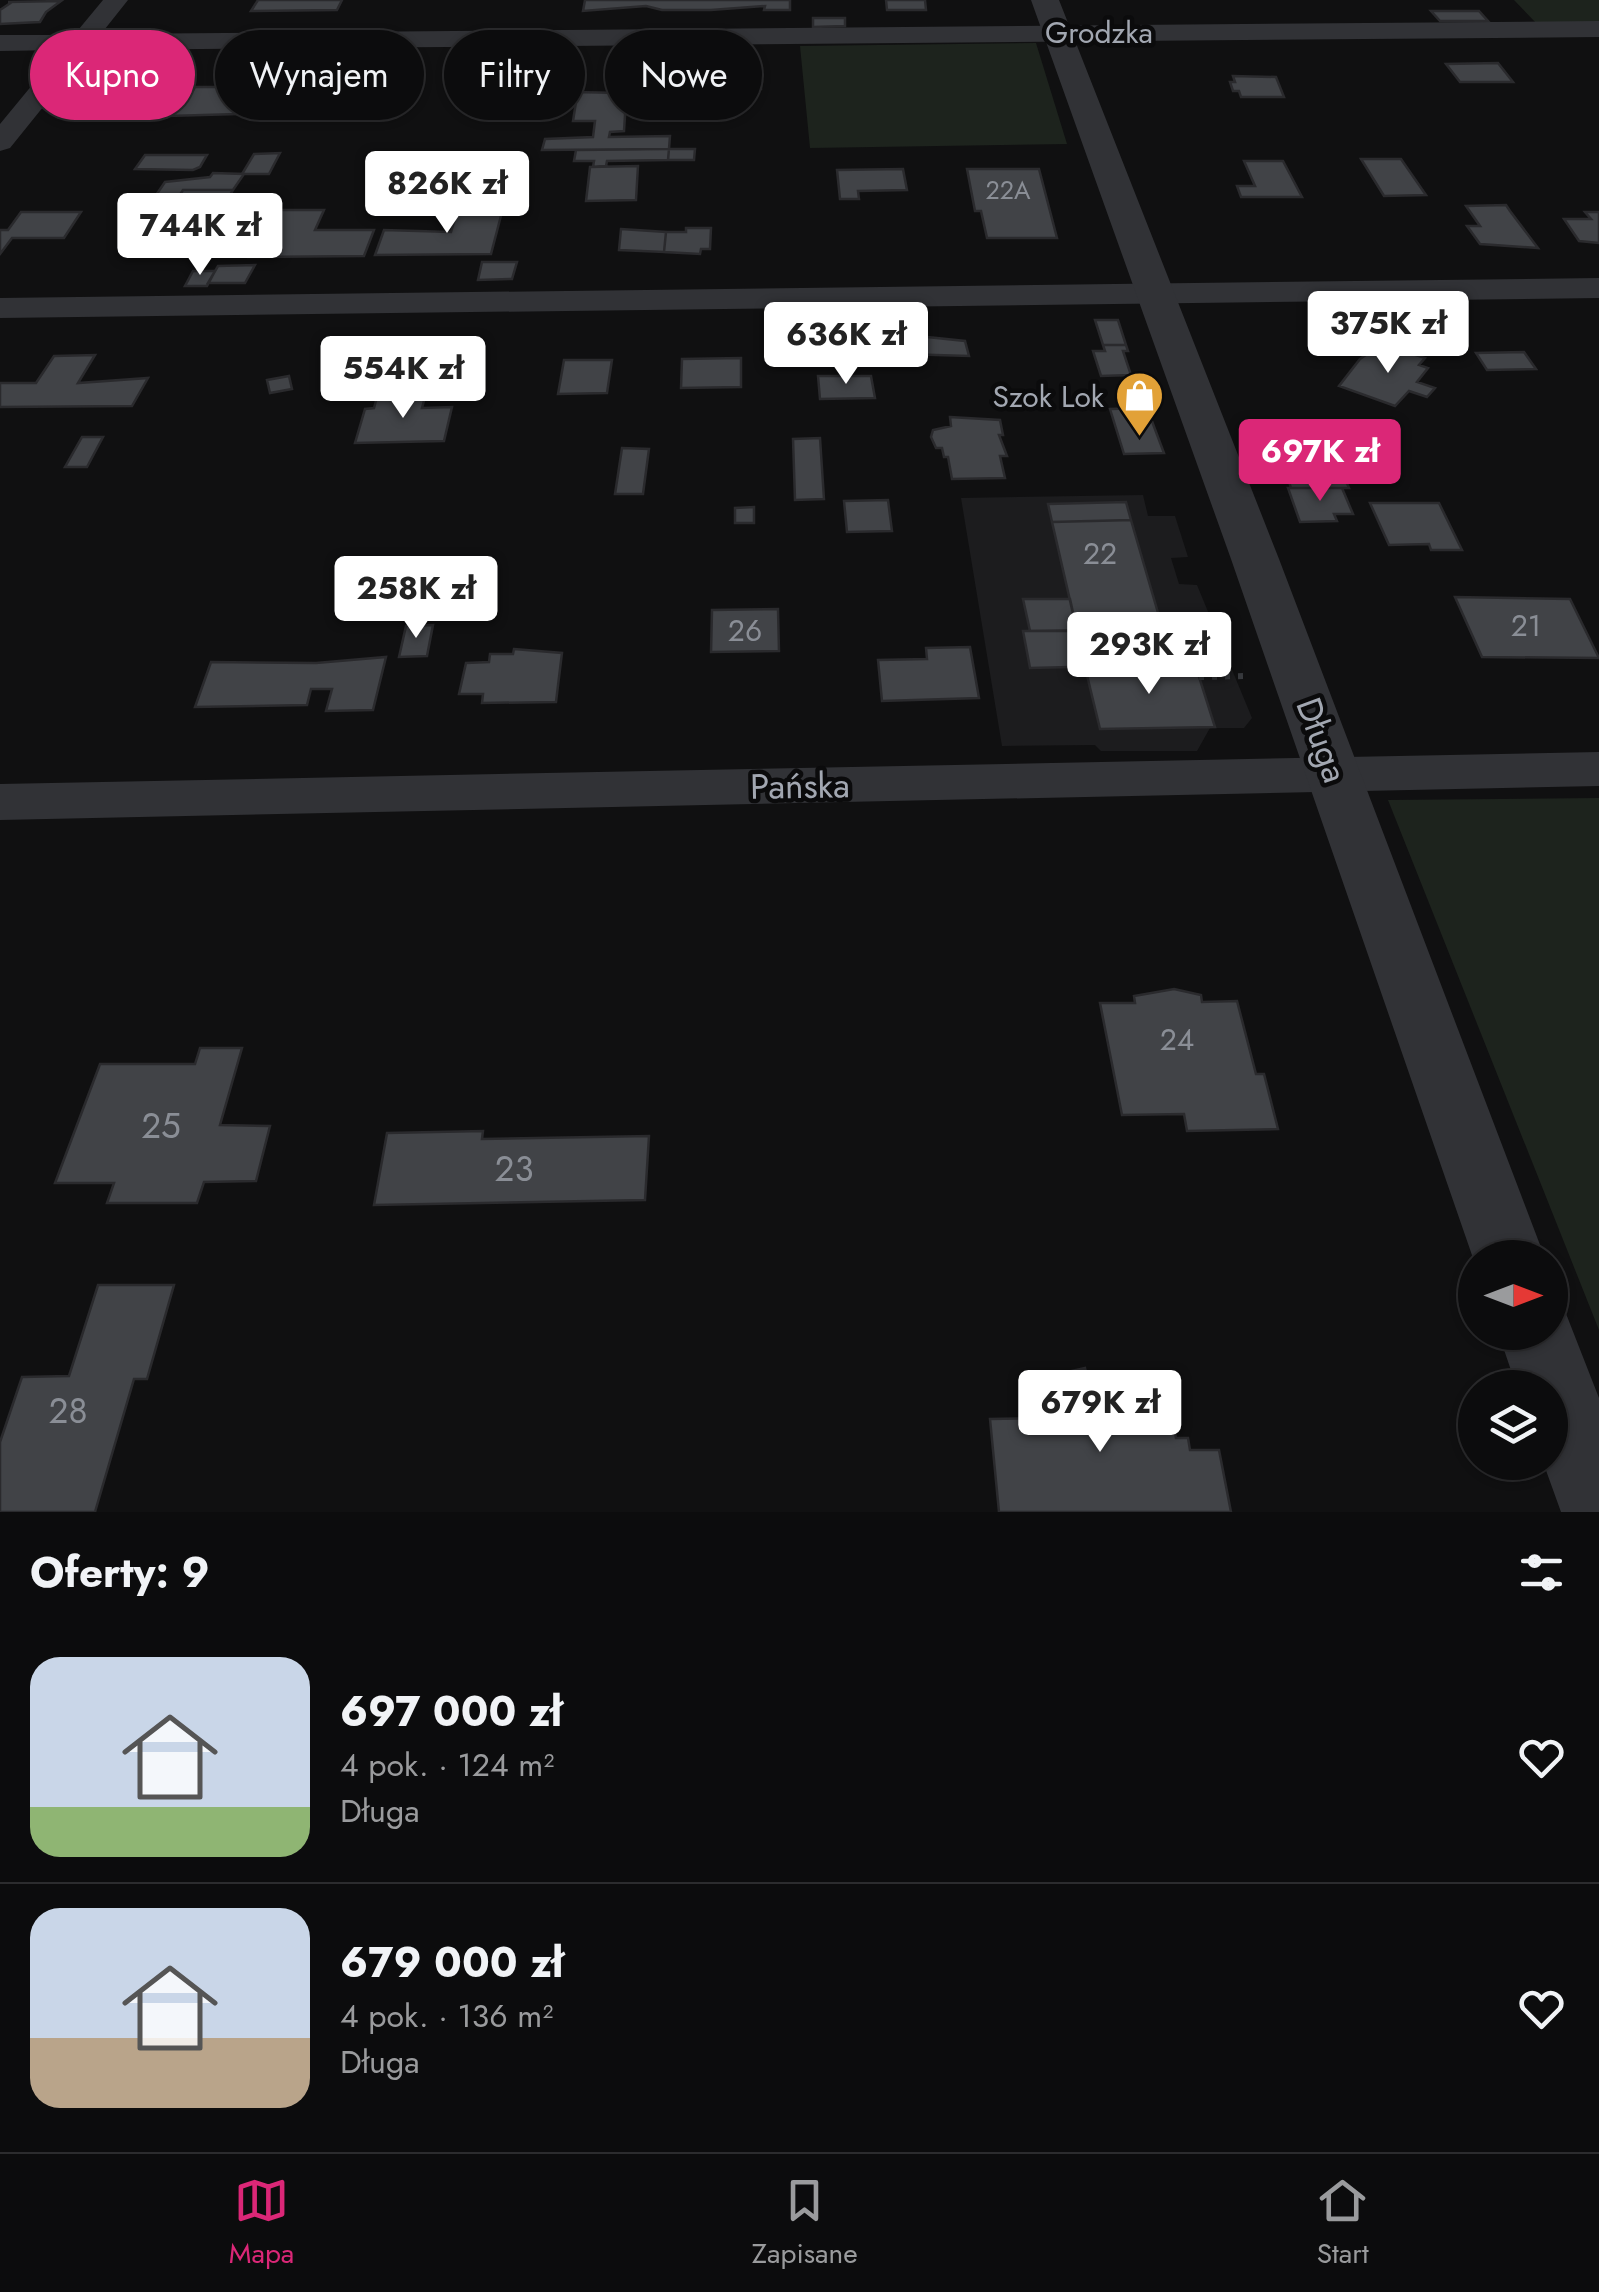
<!DOCTYPE html>
<html lang="pl">
<head>
<meta charset="utf-8">
<style>
  body { margin:0; font-family:Jost,sans-serif; background:#151516; color:#f1f3f6; height:100vh; display:flex; flex-direction:column; font-size:38px; white-space:nowrap }
  * { box-sizing:border-box; margin:0 }
  p { font-size:32px; color:#9a9b9d }
  .icon { flex:none; width:55px; height:55px; fill:none; stroke:currentColor; stroke-width:2; stroke-linecap:round; stroke-linejoin:round }
  .map { position:relative; height:1512px; overflow:hidden }
  .side { display:flex; flex-direction:column; background:#0c0c0d; flex:1 }
  .side>* { flex:none }
  .hud { position:absolute; left:30px; top:30px; width:1000px; height:90px; display:flex; gap:20px }
  .needle { width:65px; rotate:90deg }
  .buttons { position:absolute; left:1458px; top:1240px; display:grid; gap:20px }
  .buttons a { display:grid; place-items:center; width:110px; height:110px; border-radius:50%; background:#0c0c0d; box-shadow:0 2px 8px #0004,0 0 0 2px #2c2c2e; font-size:50px }
  .price { position:absolute; translate:-50% -85px; padding:0 22px; border-radius:10px; background:#fff; color:#222; font-size:32px; line-height:65px; filter:drop-shadow(0 2px 5px #0008) }
  .price::after { content:''; position:absolute; left:50%; top:60px; width:30px; height:22px; margin-left:-15px; background:inherit; clip-path:polygon(0 0,100% 0,50% 100%) }
  .price.active { background:#db2777; color:#fff }
  ul { padding:0; list-style:none }
  li { display:flex; align-items:center; gap:30px; height:250px; padding:0 30px }
  li+li { border-top:2px solid #2c2c2e }
  li span { display:grid; place-items:center; flex:none; width:280px; height:200px; border-radius:30px; color:#555 }
  li>.icon { margin-inline-start:auto }
  span .icon { width:120px; height:120px; fill:#fffc; stroke-width:1 }
  li b { font-size:42px }
  h2 { display:flex; justify-content:space-between; align-items:center; height:120px; padding:0 30px; font-size:42px }
  .tag { padding:0 35px; border-radius:45px; background:#0c0c0d; box-shadow:0 2px 8px #0004,0 0 0 2px #2c2c2e; font-size:35px; line-height:90px }
  .tag.active { background:#db2777; color:#fff }
  .tabs { display:flex; justify-content:space-around; align-items:center; height:140px; border-top:2px solid #2c2c2e; background:#0c0c0d; font-size:28px; color:#9a9b9d }
  .tabs a { display:grid; justify-items:center; gap:5px }
  .tabs .active { color:#db2777 }
  .map>svg:first-child { display:block }
</style>
</head>
<body>
<div class="map">
<svg width="1599" height="1512" viewBox="0 0 1599 1512">
  <rect width="100%" height="100%" fill="#101011"/>
  <path fill="#1c1c1e" d="M1143,495L1148,516H1175L1188,557L1171,558L1179,584L1197,585L1252,718L1244,728H1210L1197,751H1101L1095,745L1002,746L961,498Z"/>
  <path fill="#1d231d" d="M1514,0H1599V24H1537Z
    M1036,43L1067,144L810,148L800,46Z
    M1599,798V1330L1388,800Z"/>
  <path fill="#414347" stroke="#2a2a2d" stroke-width="2.5" d="M258,0H342L337,10L251,11Z
    M585,0H790V10H764L765,6L711,10H662L646,6L583,11Z
    M886,0H925L926,10H887Z
    M61,1L46,12L40,22L0,24V10L12,2H8Z
    M1431,11H1479L1488,21H1440Z
    M813,18H845V26L813,27Z
    M1498,63L1513,82H1460L1446,64Z
    M761,68V89H711L712,75H705L706,69Z
    M1233,76L1276,77L1284,97H1241L1239,91H1233L1230,82H1235Z
    M195,87H243L236,99H247L238,114L169,116L178,105H184Z
    M571,92L624,93L619,100H626L624,131L610,132L609,137L670,136L669,149L542,150L545,139L593,137L595,121H573L576,102H570Z
    M669,149L668,160L607,161L606,166L593,167L594,161H574L576,150Z
    M669,149H695L694,160H668Z
    M280,153L269,174H242L254,154Z
    M145,155H207L200,167L193,170L135,169Z
    M1361,159H1401L1426,195L1384,196Z
    M1244,161H1283L1302,197H1241L1237,186H1255Z
    M638,166L636,200L586,201L590,167Z
    M903,169L907,190L858,191L859,199H840L837,170Z
    M967,169H1039L1057,238H987L981,211H975Z
    M213,173L244,174L233,190H183L176,201H152L165,182L210,177Z
    M183,190H233L212,226H190L185,232H162L170,220H139L152,201H176Z
    M1506,205L1510,211L1538,248L1480,244L1467,226H1480L1466,206Z
    M503,208L491,254L375,255L384,230L451,232L454,222L447,223L452,209Z
    M272,210H324L315,230H374L364,256L249,257Z
    M21,212H81L64,238H12L0,254V230H8Z
    M1585,212H1599V243L1579,241L1564,219H1591Z
    M686,228H711L710,249H701L700,254L664,252L666,232H686Z
    M621,229L666,232L664,252L619,250Z
    M482,262H517L512,279L478,280Z
    M255,265L245,283H208L218,266Z
    M193,271H215L207,286H185Z
    M1095,320H1118L1126,345H1103Z
    M908,335L965,341L969,356L868,353L866,336Z
    M1103,345H1126L1128,351H1123L1131,375L1101,376L1093,351H1105Z
    M1388,346L1425,358L1419,365L1428,368L1417,382L1435,388L1427,397L1409,391L1395,406L1339,386L1360,359L1373,350L1382,353Z
    M1524,352L1536,369L1487,370L1476,353Z
    M95,355L78,383L148,378L132,406L0,407V383H36L54,356Z
    M741,358V387L681,388L682,359Z
    M564,360H612L607,393L558,394Z
    M289,376L292,389L270,393L267,380Z
    M818,376H871L875,398L820,399Z
    M383,394L425,397L422,408L452,407L444,441L355,443L365,409L374,408L377,397Z
    M1147,408L1164,453L1124,454L1110,409Z
    M950,417L1000,420L1003,435H999L1007,456H1000L1005,478L952,479L948,457H944L942,448H936L931,437L933,430L951,426Z
    M82,437H103L87,467H65Z
    M820,438L824,499L795,500L793,439Z
    M1345,442H1378L1392,473L1342,472L1349,488H1291L1280,453L1316,457L1320,464L1332,463L1351,457Z
    M622,448L649,449L643,494H615Z
    M1288,488H1342L1353,514H1334L1337,521L1300,522Z
    M888,500L892,531L847,532L844,501Z
    M1126,502L1131,520L1052,522L1048,504Z
    M1370,503H1439L1462,550H1431L1429,544L1389,545Z
    M754,507V523H735V508Z
    M1131,520L1163,630L1077,631L1052,522Z
    M1455,597L1570,599L1599,658L1482,657Z
    M1023,599H1070L1077,631H1030Z
    M778,609L779,651L711,652L712,610Z
    M433,625L427,656L399,657L406,626Z
    M1183,629L1195,664L1030,668L1023,631Z
    M970,647L979,698L882,701L878,660L927,659L926,648Z
    M514,649L562,653L556,702L482,703L483,694H459L466,663L489,662L490,654H513Z
    M386,657L373,710L326,711L332,689H311L307,705L195,707L211,662L316,663Z
    M1195,664L1215,727L1100,729L1085,667Z
    M1174,989L1201,995L1202,1002L1237,1001L1256,1074H1264L1278,1129L1187,1131L1184,1114L1122,1115L1100,1003H1135L1134,996Z
    M200,1048H242L220,1125L270,1126L256,1181L204,1182L197,1203H107L114,1183H55L100,1064H195Z
    M483,1131L482,1139L649,1136L645,1200L374,1205L387,1133Z
    M98,1285H174L147,1379H134L95,1512H0V1442L22,1377L69,1376Z
    M1085,1368L1086,1372L1133,1385L1125,1413L1171,1412L1176,1438H1188L1190,1450H1219L1231,1512H999L990,1419L1046,1418L1028,1387L1045,1377Z"/>
  <g fill="none" stroke-linecap="round" stroke-linejoin="round">
    <path stroke="#37393d" stroke-width="6" stroke-dasharray="5 8" stroke-linecap="butt" d="M1199,677L1248,676"/>
    <path fill="#313236" fill-rule="evenodd" d="M103,0H128L101,34L1599,21V37L89,50L10,148L0,151V124L61,50L0,51V35H74Z
      M1599,278V298L0,318V298Z
      M1599,752V786L0,820V784Z"/>
    <path fill="#313236" fill-rule="evenodd" d="M1031,0H1059L1279,559L1545,1258H1475V1264L1473,1258L1231,559Z
      M1550,1300L1563,1306L1599,1398V1512H1561L1543,1462H1550V1388H1517L1498,1332H1550Z"/>
  </g>
  <defs>
    <symbol id="shop-pin" viewBox="-11 -11 22 30"><path d="M0 17L-7.5 6A9.5 9.5 0 1 1 7.5 6Z" fill="#e2a137" stroke="#0b0b0c"/><path d="M-5-2.5h2.3a2.7 3.5 0 0 1 5.4 0H5L5.5 6h-11ZM-1.5-2.5h3a1.5 2.3 0 0 0-3 0Z" fill="#fff"/></symbol>
  </defs>
  <g fill-rule="evenodd">
    <use href="#shop-pin" x="1112" y="368" width="55" height="75"/>
  </g>
  <g text-anchor="middle" dominant-baseline="central" stroke-width="9" stroke-linejoin="round" paint-order="stroke">
    <g font-size="25" fill="#8a8e96">
      <text x="1008" y="190">22A</text>
    </g>
    <g font-size="30" fill="#a2a7b1" stroke="#0b0b0c">
      <text x="1099" y="32">Grodzka</text>
    </g>
    <g font-size="30" fill="#a2a7b1" stroke="#0b0b0c" text-anchor="end">
      <text x="1104" y="396">Szok Lok</text>
    </g>
    <g font-size="30" fill="#8a8e96">
      <text x="1100" y="553">22</text>
      <text x="1526" y="625">21</text>
      <text x="745" y="630">26</text>
      <text x="1177" y="1039">24</text>
    </g>
    <g font-size="35" fill="#a2a7b1" stroke="#0b0b0c">
      <text transform="translate(1322 740) rotate(70)">Długa</text>
      <text transform="translate(800 786) rotate(-1)">Pańska</text>
    </g>
    <g font-size="35" fill="#8a8e96">
      <text x="161" y="1126">25</text>
      <text x="514" y="1169">23</text>
      <text x="68" y="1411">28</text>
    </g>
  </g>
</svg>
<div class="buttons">
<a><svg class="needle" viewBox="-14 -14 28 28"><path d="M0-13l5 13h-10z" fill="#e53935"/><path d="M0 13l5-13h-10z" fill="#9a9b9d"/></svg></a>
<a><svg class="icon" aria-label="layers" viewBox="0 0 24 24"><path d="M12 4l9 5-9 5-9-5zM3 14l9 5 9-5"/></svg></a>
</div>
<b class="price" style="left:447px;top:236px">826K zł</b>
<b class="price" style="left:200px;top:278px">744K zł</b>
<b class="price" style="left:1388px;top:376px">375K zł</b>
<b class="price" style="left:846px;top:387px">636K zł</b>
<b class="price" style="left:403px;top:421px">554K zł</b>
<b class="price active" style="left:1320px;top:504px">697K zł</b>
<b class="price" style="left:416px;top:641px">258K zł</b>
<b class="price" style="left:1149px;top:697px">293K zł</b>
<b class="price" style="left:1100px;top:1455px">679K zł</b>
<div class="hud">
<a class="tag active">Kupno</a>
<a class="tag">Wynajem</a>
<a class="tag">Filtry</a>
<a class="tag">Nowe</a>
</div>
</div>
<section class="side">
<h2>Oferty: 9<svg class="icon" aria-label="filters" viewBox="0 0 24 24"><path d="M4 7h16M4 17h16"/><circle cx="9" cy="7" r="2"/><circle cx="15" cy="17" r="2"/></svg></h2>
<ul>
<li><span style="background:linear-gradient(#c9d6e8 75%,#8fb573 0)"><svg class="icon" aria-label="home" viewBox="0 0 24 24"><path d="M3 11l9-7 9 7M6 9v11h12V9"/></svg></span><div><b>697 000 zł</b><p>4 pok. · 124 m²</p><p>Długa</p></div><svg class="icon" aria-label="heart" viewBox="0 0 24 24"><path d="M12 20l-8-8c-3-5 5-10 8-4 3-6 11-1 8 4z"/></svg></li>
<li><span style="background:linear-gradient(#c9d6e8 65%,#b9a48a 0)"><svg class="icon" aria-label="home" viewBox="0 0 24 24"><path d="M3 11l9-7 9 7M6 9v11h12V9"/></svg></span><div><b>679 000 zł</b><p>4 pok. · 136 m²</p><p>Długa</p></div><svg class="icon" aria-label="heart" viewBox="0 0 24 24"><path d="M12 20l-8-8c-3-5 5-10 8-4 3-6 11-1 8 4z"/></svg></li>
</ul>
</section>
<nav class="tabs">
<a class="active"><svg class="icon" aria-label="map" viewBox="0 0 24 24"><path d="M3 6l6-2 6 2 6-2v14l-6 2-6-2-6 2zM9 4v14M15 6v14"/></svg>Mapa</a>
<a><svg class="icon" aria-label="saved" viewBox="0 0 24 24"><path d="M7 4h10v16l-5-4-5 4z"/></svg>Zapisane</a>
<a><svg class="icon" aria-label="home" viewBox="0 0 24 24"><path d="M3 11l9-7 9 7M6 9v11h12V9"/></svg>Start</a>
</nav>
</body>
</html>
